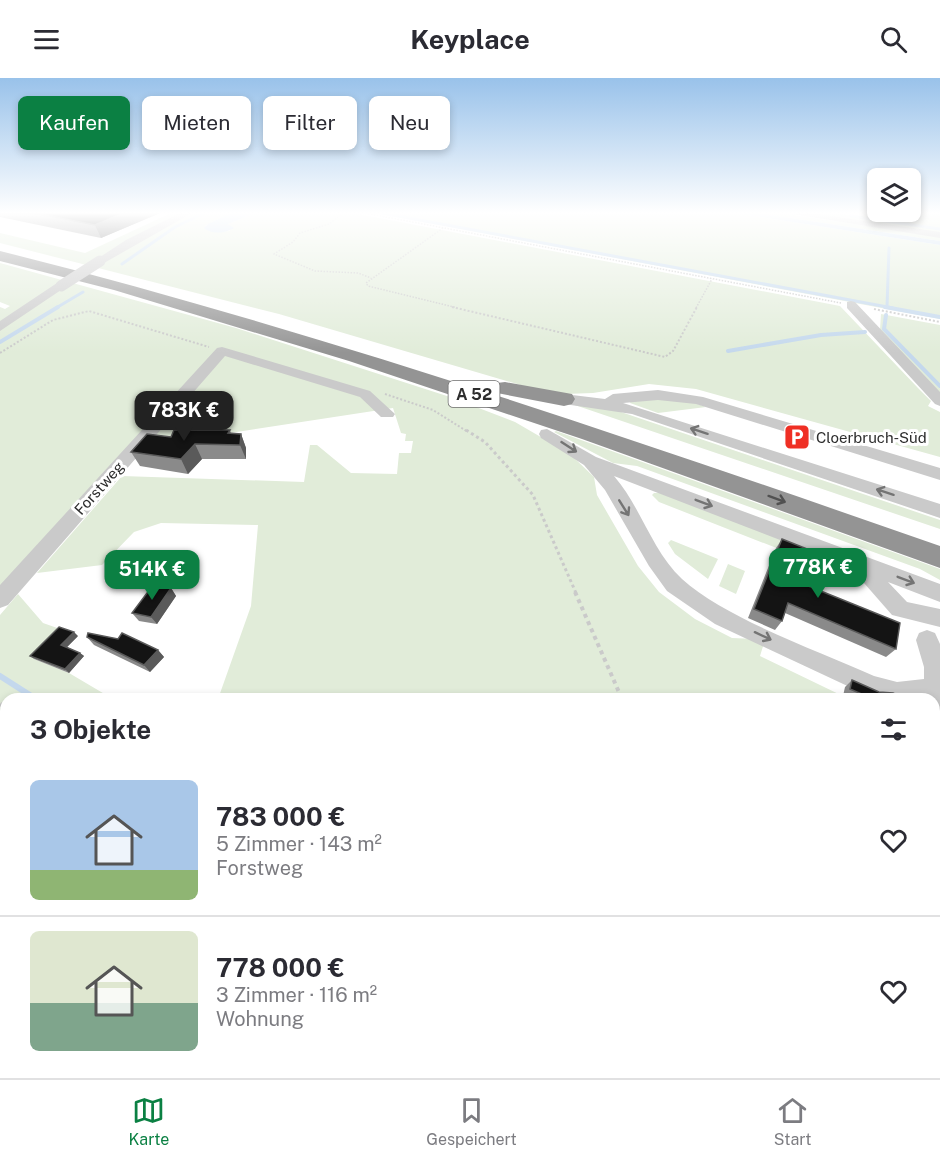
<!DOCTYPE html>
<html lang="de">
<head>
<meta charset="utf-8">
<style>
  body { margin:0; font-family:"Public Sans",sans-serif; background:#f7f7f7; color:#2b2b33; height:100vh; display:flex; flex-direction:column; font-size:22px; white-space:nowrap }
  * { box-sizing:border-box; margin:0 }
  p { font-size:20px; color:#7c7c81 }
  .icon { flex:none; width:33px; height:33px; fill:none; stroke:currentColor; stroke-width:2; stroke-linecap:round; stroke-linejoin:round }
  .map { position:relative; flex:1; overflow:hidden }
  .drawer { position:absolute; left:0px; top:615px; width:940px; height:386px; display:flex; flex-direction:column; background:#fff; border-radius:18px 18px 0 0; box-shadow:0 3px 9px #0003 }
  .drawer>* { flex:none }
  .hud { position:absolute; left:18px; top:18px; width:600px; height:54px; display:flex; gap:12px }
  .fabs { position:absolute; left:867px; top:90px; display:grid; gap:12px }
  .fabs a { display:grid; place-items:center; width:54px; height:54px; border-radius:9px; background:#fff; box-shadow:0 3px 9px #0003; font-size:30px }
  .price { position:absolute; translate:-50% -51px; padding:0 14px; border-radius:12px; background:#0b8043; color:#fff; font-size:20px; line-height:39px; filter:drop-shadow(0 2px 3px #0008) }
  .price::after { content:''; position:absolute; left:50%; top:36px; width:18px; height:14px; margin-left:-9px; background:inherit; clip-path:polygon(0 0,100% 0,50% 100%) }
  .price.current { background:#222; color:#fff }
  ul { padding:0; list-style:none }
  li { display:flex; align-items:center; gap:18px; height:150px; padding:0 30px }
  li+li { border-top:2px solid #e1e1e2 }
  li span { display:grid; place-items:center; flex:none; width:168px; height:120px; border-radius:9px; color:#555 }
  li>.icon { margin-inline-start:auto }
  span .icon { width:72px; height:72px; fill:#fffc; stroke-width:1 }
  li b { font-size:26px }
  h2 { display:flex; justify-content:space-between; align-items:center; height:72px; padding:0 30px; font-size:26px }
  .chip { padding:0 21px; border-radius:9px; background:#fff; box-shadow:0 3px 9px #0003; font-size:21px; line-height:54px }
  .chip.current { background:#0b8043; color:#fff }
  header { display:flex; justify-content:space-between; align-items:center; height:78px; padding:0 30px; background:#fff; font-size:27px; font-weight:700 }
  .dock { display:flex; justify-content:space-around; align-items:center; height:84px; border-top:2px solid #e1e1e2; background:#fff; font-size:16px; color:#7c7c81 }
  .dock a { display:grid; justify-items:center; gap:3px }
  .dock .current { color:#0b8043 }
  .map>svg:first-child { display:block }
</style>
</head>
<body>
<header><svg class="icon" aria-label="menu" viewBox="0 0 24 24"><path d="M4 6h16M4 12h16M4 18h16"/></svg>Keyplace<svg class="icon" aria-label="search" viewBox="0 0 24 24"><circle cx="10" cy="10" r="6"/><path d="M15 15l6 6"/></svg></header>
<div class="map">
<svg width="940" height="1000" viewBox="0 0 940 1000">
  <rect width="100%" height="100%" fill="#fff"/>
  <path fill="#e1ecd9" d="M171,135H231L205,148L215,154L230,153L228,146L255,135H353L840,228L918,310L931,323L928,328L940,334V379L696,311L649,306L593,315L565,316L534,311L279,236L0,165V155L85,175Z
    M377,135H735L940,167V241Z
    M759,135H781L940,159V163Z
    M800,135H834L863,139L864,135H940V156Z
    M0,185L236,250L450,319L515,344L570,376L594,399L597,417L638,488L659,514L695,541L732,560L756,561L764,565L760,578L849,621H218L251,528L258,447L161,445L134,454L102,487L37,495L122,398L304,404L310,367H317L351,395L397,396L399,375H411L413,363H405L406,356L401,355L393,330L152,367L132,364L0,508V229L5,231L10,228L0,224Z
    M881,236L940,247V315L880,252Z
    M632,321L687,322L706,329L658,335L630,325Z
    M563,323L597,327L621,334L940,442V451Z
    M556,353L940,491V502L920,491L637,388L613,385L554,354Z
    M654,415H662L820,474L861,500L858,502L659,424L652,417Z
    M671,462L718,481L708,501L675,476L668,465Z
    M728,486L745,493L736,516L719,508Z
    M18,516L43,545L63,552L34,581L69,595L113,621H6V994H585L586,1000H0V537Z
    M934,697L940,711V966L934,964Z
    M935,977L940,979V1000H826L836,994H934Z
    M600,995V994L811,995L801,1000H600Z"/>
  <path fill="#c4d8ed" d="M231,135H255L228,146L234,150C227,155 212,157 204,150L208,146Z
    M735,135H759L940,163V167Z"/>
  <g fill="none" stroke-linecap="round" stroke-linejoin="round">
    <path stroke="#c4d8ed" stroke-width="3" d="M382,135L893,230
      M851,138L940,151
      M122,186L175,149L204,135
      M887,229L889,170
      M56,230L83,214"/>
    <path stroke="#c4d8ed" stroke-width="4" d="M885,229L940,239
      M886,237L884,251L940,308
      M0,264L58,229
      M728,273L821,257L865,254"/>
    <path stroke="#c4d8ed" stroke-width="6" d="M0,598L36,621"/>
    <path stroke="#c4d8ed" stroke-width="8" d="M934,889L940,891"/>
    <path stroke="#cacaca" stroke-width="1.5" stroke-dasharray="1.5 1.5" stroke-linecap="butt" d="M343,135L329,146L300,155L293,164L274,176L315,193L358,195L371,200
      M365,135L841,225
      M443,150L366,205L368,208L458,230
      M696,230L712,201"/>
    <path stroke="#cacaca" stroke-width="2" stroke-dasharray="2 2" stroke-linecap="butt" d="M452,229L665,279L673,273L697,229
      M874,231L940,244
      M0,275L53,242L89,233L209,269
      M385,316L433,332L468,354"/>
    <path stroke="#cacaca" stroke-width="3" stroke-dasharray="3 3" stroke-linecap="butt" d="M466,352L485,364L533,417L576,515"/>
    <path stroke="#cacaca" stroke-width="4" stroke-dasharray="4 4" stroke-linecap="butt" d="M575,514L622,621
      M0,626L6,630"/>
    <path stroke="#cacaca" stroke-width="4.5" stroke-dasharray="4.5 4.5" stroke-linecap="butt" d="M934,970L940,972
      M521,994L529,1000
      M592,994L593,1000
      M812,1000L821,994"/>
    <path fill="#cacaca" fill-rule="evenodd" d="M180,135H192L104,185L94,183L126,162Z
      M786,135H811L940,154V160Z
      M57,205L67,208L0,253V243Z
      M851,223L855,224L940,314V328L935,326L847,230V224Z
      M222,269L370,313L395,336L393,339H381L360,319L225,278L8,527L0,530V507L217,270Z
      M658,312L703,319L940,390V402L696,326L658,322L623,325L940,426V440L632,336L564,326L556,321L564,316L605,321L613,316Z
      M547,351L596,379L940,506V524L888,504L907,524L940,531V549L892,537L850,489L614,398C641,429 652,473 682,501C726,541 819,573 874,598L897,604L924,601V589L916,562L919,555L927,552L935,555L940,566V694L934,692V621L871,619L715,546L667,513L649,488L605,412L584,387L541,360L539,356L541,352Z"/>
    <path fill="#949494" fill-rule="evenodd" d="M0,173C319,253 630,360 940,468V490L582,361L349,283L114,212L0,183Z
      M505,304L572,316L575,321L572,326L564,328L497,315L494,310L497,305Z"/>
    <path stroke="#cacaca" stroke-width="11" d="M61,208L100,183"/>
  </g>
  <path fill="#8a8a8a" d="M0,135H160L101,160L0,139Z
    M230,352L231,355L241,356L246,370V381H202L188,396L140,388L131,374L171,359Z
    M782,461L796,503L896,571L886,579L785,535L782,543L775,552L748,540L776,470Z
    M171,510L176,518L157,546L139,543L132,535Z
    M78,558L67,569L80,575L84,578L69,595L34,581L30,578Z
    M87,559L158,572L164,579L150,594L94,567Z
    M852,602L879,614L901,621H850L843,618L845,609Z"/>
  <path fill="#5a5a5a" d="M124,135H160L101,160L95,147Z
    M241,356L246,370V381L240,367Z
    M195,366L202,381L188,396L181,381Z
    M171,510L176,518L157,546L151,539Z
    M74,554L78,558L65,571L61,567Z
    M158,572L164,579L150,594L144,587Z
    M80,575L84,578L69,595L65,591Z"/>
  <path fill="#141414" stroke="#5a5a5a" stroke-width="1.5" d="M34,135H124L95,147Z
    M174,352H230L228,355L241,356L240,367L195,366L181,381L131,374L147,356L171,359Z
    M782,461L807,471L796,503L900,545L896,571L788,525L782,543L754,531Z
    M153,507L171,510L151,539L132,535Z
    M59,549L74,554L61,567L80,575L65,591L30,578Z
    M88,555L118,561L122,555L158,572L144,587L87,559Z
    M852,602L879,614L893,615L902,619L901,621H873L850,611Z"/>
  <defs><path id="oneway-shaft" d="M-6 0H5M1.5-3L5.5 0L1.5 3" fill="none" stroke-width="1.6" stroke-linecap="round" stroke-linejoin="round" transform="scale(1.5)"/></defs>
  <g stroke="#747474">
    <use href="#oneway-shaft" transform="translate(699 353) rotate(-162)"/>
    <use href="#oneway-shaft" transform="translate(569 369) rotate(33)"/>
    <use href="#oneway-shaft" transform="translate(885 414) rotate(-162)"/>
    <use href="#oneway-shaft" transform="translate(704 425) rotate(21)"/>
    <use href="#oneway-shaft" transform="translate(624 430) rotate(58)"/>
    <use href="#oneway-shaft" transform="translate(906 502) rotate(21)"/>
    <use href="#oneway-shaft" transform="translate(763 558) rotate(25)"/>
  </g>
  <use stroke="#515151" href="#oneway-shaft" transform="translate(777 421) rotate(20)"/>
  <linearGradient id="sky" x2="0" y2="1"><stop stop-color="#99c2ea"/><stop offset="0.49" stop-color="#fff"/><stop offset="1" stop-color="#fff" stop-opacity="0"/></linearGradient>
  <rect width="940" height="275" fill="url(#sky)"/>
  <defs>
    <symbol id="parking-square" viewBox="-11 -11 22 22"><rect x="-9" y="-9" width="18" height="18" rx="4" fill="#ef2f24" stroke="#fff"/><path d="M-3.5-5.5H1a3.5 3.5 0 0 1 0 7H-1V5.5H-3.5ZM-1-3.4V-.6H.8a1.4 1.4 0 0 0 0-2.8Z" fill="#fff"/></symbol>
  </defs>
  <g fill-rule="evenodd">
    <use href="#parking-square" x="782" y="344" width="30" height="30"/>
  </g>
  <g text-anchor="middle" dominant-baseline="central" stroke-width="6" stroke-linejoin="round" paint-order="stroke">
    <g font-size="15" fill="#2d2d2d" stroke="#fff" text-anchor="start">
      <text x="816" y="359">Cloerbruch-Süd</text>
    </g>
    <g font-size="15" fill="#2d2d2d" stroke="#fff">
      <text transform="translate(99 410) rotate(-48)">Forstweg</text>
    </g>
    <rect fill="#fff" stroke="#6c6c6c" stroke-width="1.5" x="448.5" y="303" width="51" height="26" rx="4.5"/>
    <g font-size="16" font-weight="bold" fill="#2d2d2d">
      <text x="474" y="316">A 52</text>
    </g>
  </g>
</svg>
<div class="fabs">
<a><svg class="icon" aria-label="layers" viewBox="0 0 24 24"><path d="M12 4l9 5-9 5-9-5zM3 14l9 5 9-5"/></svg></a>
</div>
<b class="price current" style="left:184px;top:364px">783K €</b>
<b class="price" style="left:818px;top:521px">778K €</b>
<b class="price" style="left:152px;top:523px">514K €</b>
<div class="hud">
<a class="chip current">Kaufen</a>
<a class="chip">Mieten</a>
<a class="chip">Filter</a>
<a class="chip">Neu</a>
</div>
<section class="drawer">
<h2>3 Objekte<svg class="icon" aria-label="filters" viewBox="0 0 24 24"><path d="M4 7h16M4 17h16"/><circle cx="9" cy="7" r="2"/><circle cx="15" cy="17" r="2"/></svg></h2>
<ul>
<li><span style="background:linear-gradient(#a9c7e8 75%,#8fb573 0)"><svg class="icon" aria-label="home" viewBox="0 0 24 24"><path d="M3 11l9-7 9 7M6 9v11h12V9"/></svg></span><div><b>783 000 €</b><p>5 Zimmer · 143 m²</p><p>Forstweg</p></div><svg class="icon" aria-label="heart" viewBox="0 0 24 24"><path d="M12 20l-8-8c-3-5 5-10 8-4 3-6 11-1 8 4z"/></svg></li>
<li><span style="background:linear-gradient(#dfe7d0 60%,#7fa58c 0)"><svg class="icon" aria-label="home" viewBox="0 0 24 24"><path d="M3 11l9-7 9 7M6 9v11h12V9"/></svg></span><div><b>778 000 €</b><p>3 Zimmer · 116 m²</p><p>Wohnung</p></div><svg class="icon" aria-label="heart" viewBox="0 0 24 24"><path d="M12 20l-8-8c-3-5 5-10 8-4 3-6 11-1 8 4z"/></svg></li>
</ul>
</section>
</div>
<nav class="dock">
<a class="current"><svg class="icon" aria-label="map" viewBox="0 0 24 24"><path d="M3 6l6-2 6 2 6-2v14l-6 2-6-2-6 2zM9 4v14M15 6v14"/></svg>Karte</a>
<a><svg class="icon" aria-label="saved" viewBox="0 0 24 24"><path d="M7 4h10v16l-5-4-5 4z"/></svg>Gespeichert</a>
<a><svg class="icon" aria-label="home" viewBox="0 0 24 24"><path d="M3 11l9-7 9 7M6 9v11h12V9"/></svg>Start</a>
</nav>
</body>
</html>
